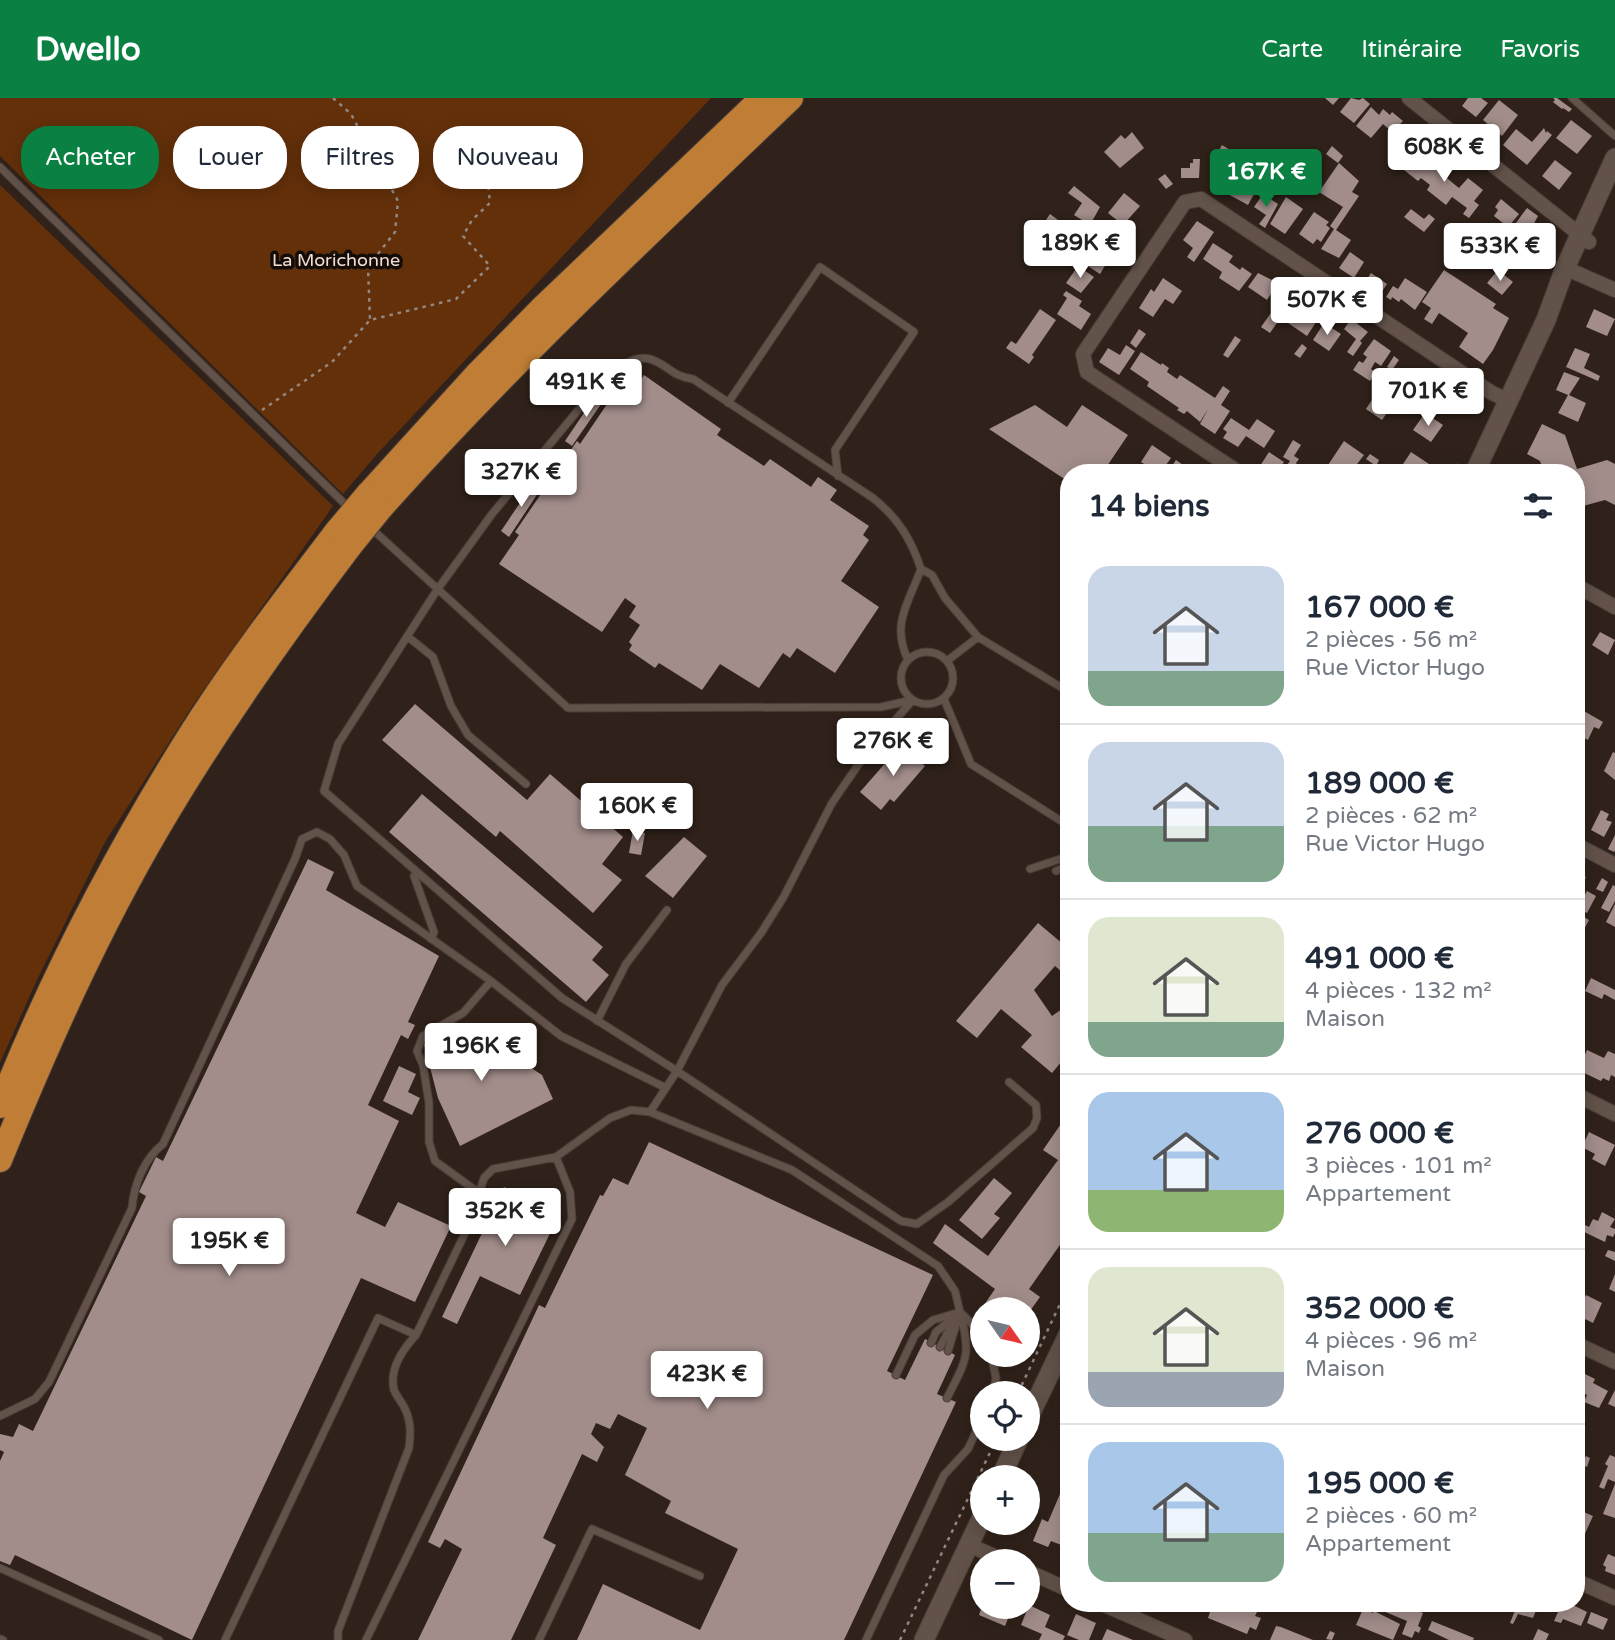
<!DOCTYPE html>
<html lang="fr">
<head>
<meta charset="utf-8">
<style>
  body { margin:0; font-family:"Varela Round",sans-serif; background:#f2f2f3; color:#1f2937; height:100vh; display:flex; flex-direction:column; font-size:26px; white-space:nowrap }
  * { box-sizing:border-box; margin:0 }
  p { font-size:23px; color:#747a83 }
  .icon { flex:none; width:38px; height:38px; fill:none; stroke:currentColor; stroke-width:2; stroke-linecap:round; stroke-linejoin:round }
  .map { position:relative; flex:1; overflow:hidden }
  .panel { position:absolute; left:1060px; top:366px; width:525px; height:1148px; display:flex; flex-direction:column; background:#fff; border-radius:28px; box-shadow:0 4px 18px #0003 }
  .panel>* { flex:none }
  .top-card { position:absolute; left:21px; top:28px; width:665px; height:63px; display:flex; gap:14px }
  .needle { width:46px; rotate:124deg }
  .buttons { position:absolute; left:970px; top:1199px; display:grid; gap:14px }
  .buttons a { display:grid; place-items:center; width:70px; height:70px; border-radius:50%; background:#fff; box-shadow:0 4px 18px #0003; font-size:35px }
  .price { position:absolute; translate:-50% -60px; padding:0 16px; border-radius:7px; background:#fff; color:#222; font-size:23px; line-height:46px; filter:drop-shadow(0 2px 4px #0008) }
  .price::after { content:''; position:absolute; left:50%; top:42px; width:21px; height:16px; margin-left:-10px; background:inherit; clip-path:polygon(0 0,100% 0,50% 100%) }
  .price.current { background:#0b8043; color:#fff }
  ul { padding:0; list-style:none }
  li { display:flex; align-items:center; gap:21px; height:175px; padding:0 28px }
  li+li { border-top:2px solid #e0e1e3 }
  li span { display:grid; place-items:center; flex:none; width:196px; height:140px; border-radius:21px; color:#555 }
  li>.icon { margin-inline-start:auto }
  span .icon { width:84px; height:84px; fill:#fffc; stroke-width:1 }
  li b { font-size:30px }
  h2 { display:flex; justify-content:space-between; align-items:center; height:84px; padding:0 28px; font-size:30px }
  .chip { padding:0 24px; border-radius:28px; background:#fff; box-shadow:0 4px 18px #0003; font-size:24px; line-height:63px }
  .chip.current { background:#0b8043; color:#fff }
  header { display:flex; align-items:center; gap:42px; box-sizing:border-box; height:98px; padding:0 35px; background:#0b8043; color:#fff }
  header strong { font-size:33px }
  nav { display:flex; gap:38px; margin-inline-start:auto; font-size:24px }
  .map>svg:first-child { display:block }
</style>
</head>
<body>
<header>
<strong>Dwello</strong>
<nav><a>Carte</a><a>Itinéraire</a><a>Favoris</a></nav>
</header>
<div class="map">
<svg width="1615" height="1542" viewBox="0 0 1615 1542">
  <rect width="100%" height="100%" fill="#30221a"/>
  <path fill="#64300a" d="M0,0H711L377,356L343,396L0,58Z
    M0,87L333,408L193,607L105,744L36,884L0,965Z"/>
  <path fill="#a28d8a" d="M1325,0H1339L1333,7Z
    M1351,0L1359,2L1363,0L1370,6L1354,25L1340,14Z
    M1468,0H1481L1488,5L1476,19L1462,8Z
    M1553,0H1557L1572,11L1569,14L1563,10L1562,11L1553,4L1555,2Z
    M1499,2L1518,17L1502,38L1483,22Z
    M1371,9L1379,17L1383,11L1390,17L1392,14L1403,23L1400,26L1405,30L1398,39L1383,26L1371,40L1356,28Z
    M1571,22L1592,38L1577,56L1556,40Z
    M1544,30L1546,35L1547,33L1552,37L1527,67L1503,47L1516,31L1532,44Z
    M1132,34L1144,50L1120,70L1104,54L1121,37L1125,41Z
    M1222,47L1245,61L1239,73L1260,85L1248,107L1226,95L1234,82L1210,68Z
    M1332,48L1343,58L1338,65L1326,56Z
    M1429,52L1437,58L1431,66L1454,86L1459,90L1468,80L1483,92L1474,103L1479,107L1469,120L1463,116L1467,110L1452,99L1446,107L1427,92L1430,87L1421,80L1418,83L1404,72L1415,57L1421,61Z
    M1193,61H1200L1199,80H1181V70H1190V65H1193Z
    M1555,62L1572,75L1559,92L1542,78Z
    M1339,65L1359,83L1352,94L1359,98L1336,132L1351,142L1339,160L1321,151L1334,131L1330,128L1343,109L1319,94Z
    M1165,76L1173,86L1166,91L1158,81Z
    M1074,88L1100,109L1090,127L1074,117L1082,105L1068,95Z
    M1124,95L1140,108L1123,127L1108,115Z
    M1263,96L1278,106L1265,130L1259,126L1266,117L1254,109Z
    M1286,99L1303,111L1285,136L1270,126Z
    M1501,101L1519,116L1508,129L1494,118L1498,112L1495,109Z
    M1527,110L1538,118L1524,144L1510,133Z
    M1411,111L1424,121L1429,116L1435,121L1424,134L1404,119Z
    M1314,114L1329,124L1326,127L1330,130L1321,144L1317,141L1313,146L1299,136Z
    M1050,116L1073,133L1062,150L1038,134Z
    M1197,123L1214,134L1194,164L1187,159L1193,150L1183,142Z
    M1461,130L1479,145L1462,166L1444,151Z
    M1111,140L1128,151L1120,163L1107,155L1101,163L1106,166L1100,176L1068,155L1076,144L1089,154L1095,147L1103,152Z
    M1509,141L1524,153L1520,159L1522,161L1511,171L1496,158Z
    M1213,145L1233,158L1229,164L1240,172L1242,169L1252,176L1239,193L1219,180L1222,174L1203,161Z
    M1350,154L1364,164L1354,180L1339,170Z
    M1078,168L1094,179L1081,195L1066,185Z
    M1444,172L1496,206L1493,210L1509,220L1493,252L1483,266L1459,249L1468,235L1439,215L1432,226L1424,221L1431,210L1422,204Z
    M1498,172L1513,184L1502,197L1487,185Z
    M1258,175L1278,185L1267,202L1248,189Z
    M1371,175L1387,186L1377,201L1361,190Z
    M1163,180L1182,193L1173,206L1165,201L1153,219L1139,210L1151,191L1154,194Z
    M1405,180L1427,194L1415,212L1401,201L1399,204L1392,199L1391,202L1386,199L1393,188L1398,191Z
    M1066,193L1082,203L1079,208L1091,216L1081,232L1057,216L1067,200L1063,197Z
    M1286,194L1294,200L1270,235L1261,229Z
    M1299,209L1318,221L1307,238L1288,225Z
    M1040,211L1056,222L1032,257L1034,259L1029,266L1006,250L1011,243L1016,246Z
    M1594,211L1615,221L1607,238L1586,229Z
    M1351,221L1368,234L1360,243L1362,245L1353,258L1347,254L1356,241L1344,231Z
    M1324,225L1341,236L1329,253L1313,242Z
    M1139,231L1146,236L1136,250L1130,245Z
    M1235,238L1241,242L1228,260L1223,257Z
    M1374,241L1391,253L1381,268L1375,264L1371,271L1376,275L1370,283L1353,272L1359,263L1363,265L1367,259L1363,256Z
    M1302,246L1307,250L1300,260L1294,256Z
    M1126,247L1135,253L1119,277L1099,264L1108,250L1120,257Z
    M1575,250L1590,256L1584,270L1600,278L1598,283L1566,269Z
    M1141,254L1161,267L1162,265L1169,270L1167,274L1177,281L1180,277L1215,300L1223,288L1230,293L1221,307L1230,313L1215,336L1200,326L1208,311L1200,324L1187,313L1184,316L1177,312L1179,310L1147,288L1149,284L1130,271Z
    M1394,258L1399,262L1392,272L1387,269Z
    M1422,274L1452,295L1454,303L1448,311L1413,287L1407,298L1398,292L1409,277L1417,282Z
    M1564,274L1580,280L1569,297L1586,305L1578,324L1558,315L1568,297L1556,292Z
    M644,277L721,331L717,337L764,368L770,361L811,389L818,379L837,392L830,402L869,428L863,437L869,442L841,483L879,509L835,575L797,550L790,560L783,555L759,590L720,566L702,592L659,565L655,570L629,552L632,547L629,544L640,527L629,519L636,508L625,500L602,534L499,466L519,437L515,434L577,343L580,346L626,278L638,286Z
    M598,294L606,299L572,348L565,343Z
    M1377,294L1394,305L1382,322L1366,311Z
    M1035,307L1067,329L1082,307L1128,337L1103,374H1069V384L989,331Z
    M1425,315L1443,327L1431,344L1413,332Z
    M1231,320L1249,332L1257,321L1275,333L1264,350L1246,338L1238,349L1223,340L1227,334L1223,331Z
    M1542,326L1565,337L1577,371L1607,362L1615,366V407L1605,402L1583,408L1577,422V374H1544L1540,363L1527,356Z
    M1293,342L1301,347L1294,358L1299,361L1296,365L1303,374H1282L1290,363L1283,359Z
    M1344,343L1364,357L1351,374H1340L1328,367Z
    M1152,347L1171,360L1161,374H1157L1141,364Z
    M1269,354L1284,364L1277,374H1270L1260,368Z
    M1411,354L1432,368L1428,374H1402L1399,372Z
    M1370,356L1379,362L1376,368L1366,361Z
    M1176,362L1183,367L1195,374H1168Z
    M534,384L542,389L509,439L501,433Z
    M1600,534L1615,542L1608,557L1592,547Z
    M415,606L527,702L550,676L623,739L602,766L622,782L593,815L500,733L496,739L382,642Z
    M1577,609L1603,624L1599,631L1594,629L1588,642L1577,636Z
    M901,647L925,668L894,704L890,701L881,712L860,694Z
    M1613,654L1615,655V682L1604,673Z
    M422,696L603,849L592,862L609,877L586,904L389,734Z
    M1577,703L1585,707L1580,718L1577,716Z
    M1601,712L1609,716L1606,722L1612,724L1604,739L1591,732Z
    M633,732L645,735L641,757L629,755Z
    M1615,737V752L1614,754L1608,751Z
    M684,739L707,758L673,800L645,778Z
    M308,761L334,774L326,792L439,858L408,924L415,927L408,941L401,937L368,1007L399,1023L356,1115L385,1129L398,1104L451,1128L415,1204L361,1180L192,1542L15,1457L10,1467L0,1463V1363L4,1354L0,1352V1336L13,1339L19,1326L33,1333L146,1098L139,1094L156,1059L163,1063Z
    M1577,774L1586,779L1577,797Z
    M1602,780L1608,784L1603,794L1596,791Z
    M1613,787L1615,788V803L1609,814L1601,810Z
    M1587,793L1596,798L1587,815L1581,812L1577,820V810Z
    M1615,806V829L1606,824Z
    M1584,819L1589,822L1580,839L1577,837V829Z
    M1038,825L1069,851V880L1055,868L1034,892L1052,918L1069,906V965L1067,967L1062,963L1052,975L1021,949L1032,937L1001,911L977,940L956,923Z
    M1577,873L1584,877L1577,890Z
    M1591,880L1615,892V902L1604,896L1602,901L1585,893Z
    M465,927L542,977L553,1001L460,1048L438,1000L424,946Z
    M1587,952L1604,960L1608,953L1615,956V979L1611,977L1609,983L1603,980L1601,983L1578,972Z
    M399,968L416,976L408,994L420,1000L412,1017L383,1003Z
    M1065,1020L1069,1023V1095L1062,1106L1069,1111V1134L1029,1191L1040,1199L1027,1217V1211H990L986,1204L995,1191L933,1145L945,1126L988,1158L1058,1062L1043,1052Z
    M1577,1025L1585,1029L1577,1046Z
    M1589,1034L1615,1047L1605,1068L1592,1061L1595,1056L1582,1049Z
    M649,1044L933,1177L887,1273L905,1282L925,1241L955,1257L937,1296L956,1304L844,1542H577L603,1486L700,1532L738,1451L665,1415L671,1403L625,1377L647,1330L618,1316L610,1331L596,1325L591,1336L604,1349L597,1364L582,1356L543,1440L556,1447L511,1542H418L462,1451L445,1441L440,1450L428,1444L539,1207L545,1210L600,1097L603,1098L613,1080L628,1087Z
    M994,1080L1012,1095L994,1116L1000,1120L982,1141L959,1122Z
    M504,1089L560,1115L520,1197L480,1178L457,1226L442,1219Z
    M1602,1114L1615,1121L1610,1129L1615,1131V1135L1613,1139L1607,1137L1605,1144L1582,1133L1585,1127L1589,1129L1593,1121L1598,1123Z
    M1608,1152L1615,1154V1163L1605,1158Z
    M1615,1176V1194L1609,1191Z
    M1586,1197L1602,1205L1593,1225L1577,1217Z
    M1577,1272L1595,1281L1593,1285L1608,1293L1599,1310L1584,1304L1587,1297L1577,1292Z
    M1615,1292V1309L1608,1306Z
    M1610,1357L1615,1359V1384L1608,1381L1604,1391L1599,1389L1608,1368L1605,1366Z
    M1586,1358L1590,1360L1587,1369L1582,1367Z
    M1615,1386V1420L1603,1416Z
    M1060,1396L1069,1401V1450L1051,1443L1048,1449L1033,1443L1042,1421L1048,1424Z
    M1577,1411L1593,1418L1583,1440L1577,1437Z
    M1608,1456L1615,1459V1477L1605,1473L1606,1469L1603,1467Z
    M1187,1505H1241L1258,1512L1255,1518L1261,1520L1256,1532L1250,1529L1247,1536L1208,1520L1210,1514Z
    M1364,1505H1406L1414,1508L1413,1511L1423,1515L1418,1528L1421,1530L1419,1535L1415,1533L1412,1540L1402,1536L1407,1523Z
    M1518,1505H1539L1533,1520L1518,1516L1513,1526L1510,1525Z
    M1562,1505H1569L1587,1514L1581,1528L1563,1521L1561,1525L1554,1523Z
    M1029,1507L1050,1517L1045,1529L1065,1538L1063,1542H1039L1042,1536L1021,1527Z
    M982,1508H1013L1005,1528L979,1517Z
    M1363,1511L1373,1515L1374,1513L1400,1526L1393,1542L1356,1527Z
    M1591,1514L1608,1521L1603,1532L1587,1525Z
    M1076,1516L1096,1525L1089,1542H1079L1067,1537Z
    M1432,1523L1474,1540L1473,1542H1449L1428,1532Z
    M1276,1528L1281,1529L1313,1542H1270Z
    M1107,1531L1133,1542H1102Z
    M1538,1531L1549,1536L1546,1542H1533Z
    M1330,1533L1335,1535L1332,1542L1326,1541Z"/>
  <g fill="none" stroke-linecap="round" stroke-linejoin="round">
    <defs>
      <path id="lane" d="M1572,0L1615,38
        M0,69L350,411
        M728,305L820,169L914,234L835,352L838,378
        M372,431L568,610L881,609L912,602
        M921,471L932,477L945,500L978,539L1069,594
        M407,538L433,559L451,608L468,637L526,686
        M901 580a26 26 0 1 1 52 0a26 26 0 1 1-52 0Z
        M908,562C891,526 908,506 921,471C911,441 898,420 873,400L693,281C672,278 670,269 653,262C635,255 616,271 603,282L492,416L437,492L338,646L324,693L562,900L677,973L650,1014L792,1072L938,1168L955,1193L960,1214L982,1236
        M947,563L978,539
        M944,601L971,666L1069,728
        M912,603L867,654L832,705L783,800L761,835L722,887L677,973L901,1123L917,1126L948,1104L1033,1030L1037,1020L1036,1007L1009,984
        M1030,771L1069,758
        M1056,773L1069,768
        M416,774L414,778L434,834L431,841
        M597,923L626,866L667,812
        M479,1095L435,1063L429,1044V1005L423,967L417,953L423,938L463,915L491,883
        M931,1245L936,1234L957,1217
        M940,1249L954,1223
        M948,1253L960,1214
        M991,1256L996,1280L993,1295
        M896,1277L915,1237L933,1222L960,1214
        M947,1300C966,1262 972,1258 960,1214
        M0,1318L35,1301L49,1284L132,1110C134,1086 144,1061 163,1046L295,761L302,741L317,734L330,741L344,757L357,788L491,883L561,938L666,990
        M0,1470L159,1542
        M0,1541L3,1542
        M225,1542L378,1220L416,1237
        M338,1542V1533L409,1350C411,1334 411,1321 403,1307C400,1302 396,1297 394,1292C389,1272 403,1251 416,1237L468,1129L484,1080L493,1071L556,1059L610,1020L631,1012L650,1014
        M366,1542L572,1121L570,1094L556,1059
        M539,1542L592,1431L700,1478
        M866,1542L944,1377L968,1351L982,1321"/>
      <path id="street" d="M1409,0L1589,144
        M1565,170L1615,192
        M1238,374L1087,274L1083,256L1185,104L1201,101L1492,295L1509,303
        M1577,488L1615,509
        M1577,747L1615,767
        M1577,997L1615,1016
        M1577,1246L1615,1264
        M1056,1261L1069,1267
        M969,1447L1005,1463
        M1027,1473L1069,1492
        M1577,1483L1615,1500
        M1100,1505L1185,1542"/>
      <path id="secondary" d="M1475,374L1546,222L1565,170L1615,60
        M1027,1323L1069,1235
        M1001,1379L1019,1340
        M924,1542L982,1419"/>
      <path id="highway" d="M367,397L476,277L542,210L762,0
        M381,410C510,265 651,134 791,0
        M0,1008C51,880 115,757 188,640C233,568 285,501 336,434
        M0,1062C47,947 97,834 160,727C217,630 282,538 351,447"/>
    </defs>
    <use href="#lane" stroke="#483d37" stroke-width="9"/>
    <use href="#street" stroke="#483d37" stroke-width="16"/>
    <use href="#secondary" stroke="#483d37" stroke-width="21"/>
    <use href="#highway" stroke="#483d37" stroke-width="26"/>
    <path stroke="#938881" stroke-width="2.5" stroke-dasharray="3.5 5" stroke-linecap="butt" d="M333,0L351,16L398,103L395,134L368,169L370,222
      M262,312L332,264L370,222L456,201L490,168L463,138L472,122L490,105L488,85L508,68L528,45
      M1454,374L1458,366
      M1018,1295L1069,1187
      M900,1542L997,1340"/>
    <use href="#lane" stroke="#625249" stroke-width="7"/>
    <use href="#street" stroke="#625249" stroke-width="14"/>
    <use href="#secondary" stroke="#625249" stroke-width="19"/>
    <use href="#highway" stroke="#bf7d36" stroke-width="24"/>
    <defs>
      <path id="highway-bridge" d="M336,434L367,397
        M351,447L381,410"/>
    </defs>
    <use href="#highway-bridge" stroke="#483d37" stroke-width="26" stroke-linecap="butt"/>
    <use href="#highway-bridge" stroke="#bf7d36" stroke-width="24"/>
  </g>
  <g text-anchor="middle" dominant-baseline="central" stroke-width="7" stroke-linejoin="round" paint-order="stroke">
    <g font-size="18" fill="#f5ddd0" stroke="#130d0a">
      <text x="336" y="162">La Morichonne</text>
    </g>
  </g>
</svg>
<div class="buttons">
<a><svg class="needle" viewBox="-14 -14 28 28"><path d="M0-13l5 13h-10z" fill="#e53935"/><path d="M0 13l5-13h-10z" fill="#747a83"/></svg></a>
<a><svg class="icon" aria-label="locate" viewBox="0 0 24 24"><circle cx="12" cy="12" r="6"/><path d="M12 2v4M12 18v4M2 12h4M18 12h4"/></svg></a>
<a>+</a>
<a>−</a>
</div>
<b class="price" style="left:1444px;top:86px">608K €</b>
<b class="price current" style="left:1266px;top:111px">167K €</b>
<b class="price" style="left:1080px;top:182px">189K €</b>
<b class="price" style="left:1500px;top:185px">533K €</b>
<b class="price" style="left:1327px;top:239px">507K €</b>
<b class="price" style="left:586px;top:321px">491K €</b>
<b class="price" style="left:1428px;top:330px">701K €</b>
<b class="price" style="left:521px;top:411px">327K €</b>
<b class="price" style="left:893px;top:680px">276K €</b>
<b class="price" style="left:637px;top:745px">160K €</b>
<b class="price" style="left:481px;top:985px">196K €</b>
<b class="price" style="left:505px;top:1150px">352K €</b>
<b class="price" style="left:229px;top:1180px">195K €</b>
<b class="price" style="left:707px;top:1313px">423K €</b>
<div class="top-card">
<a class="chip current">Acheter</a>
<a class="chip">Louer</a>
<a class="chip">Filtres</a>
<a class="chip">Nouveau</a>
</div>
<section class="panel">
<h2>14 biens<svg class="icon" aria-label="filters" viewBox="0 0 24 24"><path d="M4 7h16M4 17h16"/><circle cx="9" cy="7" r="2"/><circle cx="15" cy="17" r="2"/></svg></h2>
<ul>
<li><span style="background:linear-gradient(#c9d6e8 75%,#7fa58c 0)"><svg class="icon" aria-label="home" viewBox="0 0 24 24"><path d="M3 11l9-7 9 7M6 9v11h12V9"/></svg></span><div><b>167 000 €</b><p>2 pièces · 56 m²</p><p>Rue Victor Hugo</p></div></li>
<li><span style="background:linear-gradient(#c9d6e8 60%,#7fa58c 0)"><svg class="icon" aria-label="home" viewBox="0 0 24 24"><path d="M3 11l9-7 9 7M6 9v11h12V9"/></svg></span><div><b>189 000 €</b><p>2 pièces · 62 m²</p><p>Rue Victor Hugo</p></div></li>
<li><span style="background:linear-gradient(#dfe7d0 75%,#7fa58c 0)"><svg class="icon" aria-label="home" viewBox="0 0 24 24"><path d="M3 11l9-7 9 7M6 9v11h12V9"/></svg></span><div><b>491 000 €</b><p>4 pièces · 132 m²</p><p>Maison</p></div></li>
<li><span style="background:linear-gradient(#a9c7e8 70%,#8fb573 0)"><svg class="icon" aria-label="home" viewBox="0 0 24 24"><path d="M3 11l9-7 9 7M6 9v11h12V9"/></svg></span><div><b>276 000 €</b><p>3 pièces · 101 m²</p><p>Appartement</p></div></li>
<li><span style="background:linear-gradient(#dfe7d0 75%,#9aa5b1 0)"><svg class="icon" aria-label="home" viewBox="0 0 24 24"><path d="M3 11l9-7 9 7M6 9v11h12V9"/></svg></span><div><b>352 000 €</b><p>4 pièces · 96 m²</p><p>Maison</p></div></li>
<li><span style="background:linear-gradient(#a9c7e8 65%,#7fa58c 0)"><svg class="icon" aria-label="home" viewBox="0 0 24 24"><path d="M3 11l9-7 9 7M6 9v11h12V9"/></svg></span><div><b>195 000 €</b><p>2 pièces · 60 m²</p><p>Appartement</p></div></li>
</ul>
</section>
</div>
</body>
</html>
